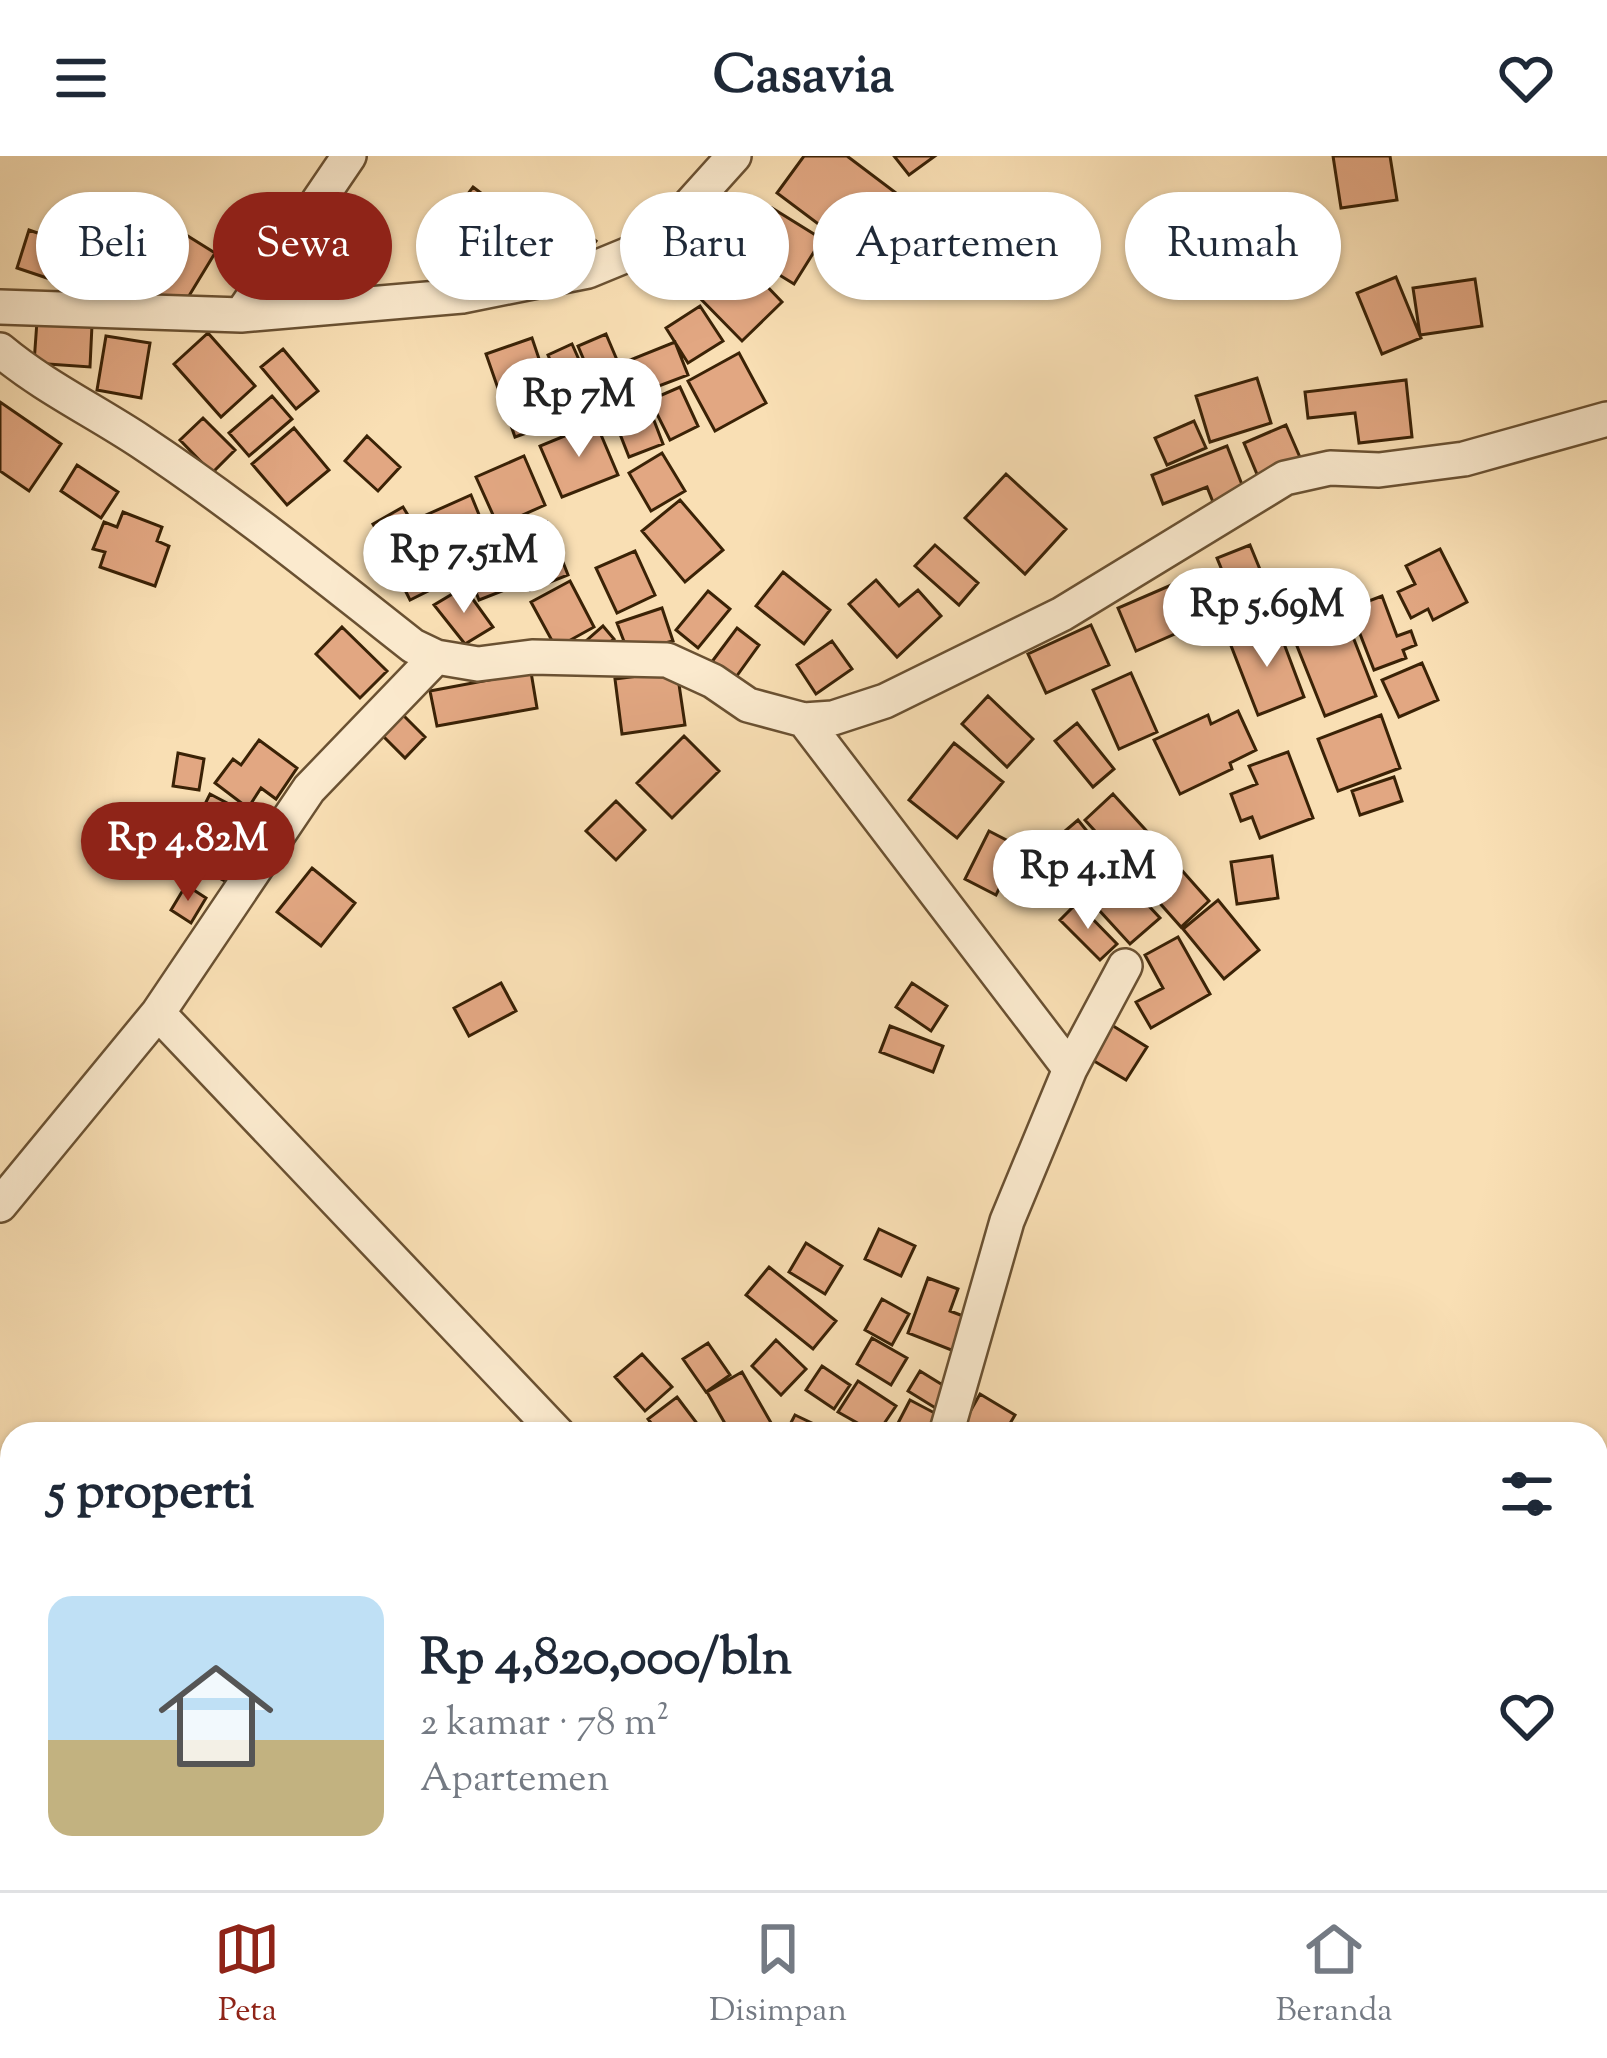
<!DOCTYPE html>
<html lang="id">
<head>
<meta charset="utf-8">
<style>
  body { margin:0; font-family:"Sorts Mill Goudy",serif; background:#f6f6f7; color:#1f2937; height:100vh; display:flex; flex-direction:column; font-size:45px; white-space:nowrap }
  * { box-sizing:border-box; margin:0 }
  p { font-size:39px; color:#747a83 }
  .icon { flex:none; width:66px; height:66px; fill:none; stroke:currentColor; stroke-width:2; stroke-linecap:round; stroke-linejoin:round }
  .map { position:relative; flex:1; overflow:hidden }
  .details { position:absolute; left:0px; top:1266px; width:1608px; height:468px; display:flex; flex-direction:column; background:#fff; border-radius:36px 36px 0 0; box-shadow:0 3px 9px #0004 }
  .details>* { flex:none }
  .hud { position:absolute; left:36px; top:36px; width:1536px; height:108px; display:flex; gap:24px }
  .price { position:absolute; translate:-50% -102px; padding:0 27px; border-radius:42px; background:#fff; color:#222; font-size:39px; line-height:78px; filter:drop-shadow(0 3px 6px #0008) }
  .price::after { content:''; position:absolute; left:50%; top:72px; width:36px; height:27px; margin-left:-18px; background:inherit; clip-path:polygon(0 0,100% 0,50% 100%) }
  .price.active { background:#8f2418; color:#fff }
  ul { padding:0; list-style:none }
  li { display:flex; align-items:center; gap:36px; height:300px; padding:0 48px }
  li span { display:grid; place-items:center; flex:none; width:336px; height:240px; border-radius:24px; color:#555 }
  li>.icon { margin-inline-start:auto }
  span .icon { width:144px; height:144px; fill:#fffc; stroke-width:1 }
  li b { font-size:51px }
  h2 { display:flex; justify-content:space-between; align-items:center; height:144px; padding:0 48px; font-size:51px }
  .pill { padding:0 42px; border-radius:54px; background:#fff; box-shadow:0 3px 9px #0004; font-size:42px; line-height:108px }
  .pill.active { background:#8f2418; color:#fff }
  header { display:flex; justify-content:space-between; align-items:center; height:156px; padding:0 48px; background:#fff; font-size:54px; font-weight:700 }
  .tabs { display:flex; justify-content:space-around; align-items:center; height:168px; border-top:3px solid #e0e1e3; background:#fff; font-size:33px; color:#747a83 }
  .tabs a { display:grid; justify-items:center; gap:6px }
  .tabs .active { color:#8f2418 }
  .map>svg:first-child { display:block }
</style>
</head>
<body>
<header><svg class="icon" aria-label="menu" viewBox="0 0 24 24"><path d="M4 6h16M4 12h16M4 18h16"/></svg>Casavia<svg class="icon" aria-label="heart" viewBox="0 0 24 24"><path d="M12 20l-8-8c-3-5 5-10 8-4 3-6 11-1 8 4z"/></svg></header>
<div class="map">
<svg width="1607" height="1734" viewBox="0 0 1607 1734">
  <rect width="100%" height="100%" fill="#f9dfb4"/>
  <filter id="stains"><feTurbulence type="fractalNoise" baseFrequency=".00167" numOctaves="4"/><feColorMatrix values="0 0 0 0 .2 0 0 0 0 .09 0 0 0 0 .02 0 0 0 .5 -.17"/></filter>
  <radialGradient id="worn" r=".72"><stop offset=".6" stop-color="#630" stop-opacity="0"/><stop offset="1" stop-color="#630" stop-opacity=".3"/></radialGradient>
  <path fill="#e2a782" stroke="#3a2206" stroke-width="3" d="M804,0H847L904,43L861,100L777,37Z
    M894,0H935L909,19Z
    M1333,0H1390L1397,44L1341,52Z
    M473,31L539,81L506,124L441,74Z
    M126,48L163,64L145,107L135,102L119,139L92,127Z
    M772,52L822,83L794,128L744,97Z
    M568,63L596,85L580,106L552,84Z
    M29,74L89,95L77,132L17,112Z
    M183,77L215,97L181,153L148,133Z
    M733,95L782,146L742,185L692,134Z
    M1396,121L1421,182L1382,198L1357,137Z
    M1475,123L1482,170L1420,179L1413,132Z
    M700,150L723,185L688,207L666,172Z
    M37,165L92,169L90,211L34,207Z
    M208,177L255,230L221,261L174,208Z
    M606,178L628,230L600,242L578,190Z
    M106,180L150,187L141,242L97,234Z
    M532,182L560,265L515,281L486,198Z
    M675,186L688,219L643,236L630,204Z
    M572,188L592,233L567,243L548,199Z
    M283,193L318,235L296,253L261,211Z
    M739,197L766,247L715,275L688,225Z
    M1257,222L1271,267L1210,286L1196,240Z
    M1406,224L1412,281L1359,287L1355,257L1308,262L1305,236Z
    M680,231L698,270L670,284L650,244Z
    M272,240L292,263L249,300L229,277Z
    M645,241L663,288L629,301L611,255Z
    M0,246L61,288L29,335L0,315Z
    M203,262L235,294L212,317L180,284Z
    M1194,265L1206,292L1167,309L1155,282Z
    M596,267L618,319L562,341L540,290Z
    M1286,269L1302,306L1259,323L1244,287Z
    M294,272L329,314L287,349L252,308Z
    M367,280L400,311L378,335L345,305Z
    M1227,290L1246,339L1215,351L1207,331L1163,348L1152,319Z
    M662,297L685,335L651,355L629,317Z
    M524,300L545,349L498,370L476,321Z
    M77,309L118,336L101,362L61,335Z
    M1006,318L1066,373L1025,418L965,362Z
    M471,339L482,366L438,386L426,359Z
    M680,344L723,394L685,426L642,375Z
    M403,351L420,379L389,396L373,368Z
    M123,356L162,371L157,385L169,390L155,430L100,411L105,396L93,393L104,366L117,371Z
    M547,366L568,419L530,434L508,381Z
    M491,381L510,432L479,444L459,393Z
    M935,389L978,427L959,449L915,410Z
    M1250,389L1277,455L1244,468L1217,402Z
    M431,390L448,425L410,444L393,410Z
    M1440,393L1467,446L1433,464L1428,453L1411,462L1398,436L1415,428L1406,410Z
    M635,395L655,439L617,457L596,412Z
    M783,416L830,454L804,488L756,450Z
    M1199,417L1218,459L1136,495L1118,452Z
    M876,424L899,450L918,434L941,460L897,501L849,448Z
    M570,425L594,471L556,492L531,446Z
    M464,431L493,471L465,488L434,449Z
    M708,435L730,453L698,492L676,474Z
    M1382,440L1397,480L1411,475L1416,489L1403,494L1406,502L1374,514L1350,452Z
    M1339,445L1376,540L1325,560L1287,465Z
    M662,452L673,485L628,496L617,467Z
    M1091,469L1109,509L1046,537L1028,498Z
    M1277,469L1304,541L1258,559L1230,487Z
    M603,470L614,483L599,496L586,485Z
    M342,471L387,515L360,542L316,498Z
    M737,472L759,489L731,528L708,511Z
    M832,485L852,513L816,538L797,509Z
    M1422,507L1438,544L1399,561L1382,524Z
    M677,515L685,569L622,578L615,523Z
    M531,516L537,552L437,570L430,535Z
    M1131,517L1157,576L1119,593L1093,534Z
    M988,540L1033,583L1007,611L962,568Z
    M1238,555L1256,594L1230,607L1232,613L1180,638L1154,584L1208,559L1211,568Z
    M400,556L425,581L405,602L380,577Z
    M1381,559L1400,612L1338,635L1318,583Z
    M1077,567L1114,613L1093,631L1055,585Z
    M684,580L719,615L672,662L637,627Z
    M259,584L297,612L276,643L261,632L248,652L215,627L233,603L241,609Z
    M954,587L1003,626L957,682L909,644Z
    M1288,596L1313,662L1260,682L1252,661L1241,665L1231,638L1257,628L1249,610Z
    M178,597L204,603L199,634L173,630Z
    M1394,621L1402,645L1360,659L1352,635Z
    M210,638L263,666L251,691L197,664Z
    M1113,638L1162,692L1134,718L1085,664Z
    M616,645L645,674L616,704L586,675Z
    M1078,664L1111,705L1064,745L1031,704Z
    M180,665L242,695L227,726L165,695Z
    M989,675L1020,691L996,739L965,723Z
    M1162,692L1209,745L1181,771L1134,718Z
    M1272,700L1278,742L1237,748L1231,706Z
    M312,712L355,747L321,790L277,756Z
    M1117,716L1160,762L1130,788L1088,742Z
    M186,729L206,742L191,767L171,754Z
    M1218,744L1259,794L1224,823L1183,773Z
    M1077,747L1117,788L1100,804L1060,764Z
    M1178,781L1210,838L1151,872L1136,846L1163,832L1145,799Z
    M501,827L516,855L469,880L454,852Z
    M912,827L947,850L931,875L896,851Z
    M1110,868L1147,891L1126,924L1089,902Z
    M890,870L943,890L933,916L880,896Z
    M879,1073L915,1090L901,1120L865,1103Z
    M806,1087L842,1110L825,1138L789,1116Z
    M769,1111L836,1165L813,1193L746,1139Z
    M928,1122L958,1133L950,1155L971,1163L959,1197L908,1177Z
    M882,1143L909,1158L892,1189L865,1174Z
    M872,1182L907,1202L891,1229L857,1208Z
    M776,1184L806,1213L781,1239L752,1210Z
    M708,1187L730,1219L706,1236L683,1203Z
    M642,1198L672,1231L645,1255L615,1221Z
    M822,1210L850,1229L834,1253L806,1234Z
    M920,1215L954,1236L942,1256L908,1235Z
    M742,1216L774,1272L765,1278H731L707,1236Z
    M858,1225L896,1250L877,1278L838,1256Z
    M980,1238L1015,1259L1005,1276L1008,1278H976L962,1270Z
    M677,1241L705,1278H659L648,1263Z
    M910,1244L946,1263L938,1278H909L896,1271Z
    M795,1259L820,1271L816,1278H785Z
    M448,1722H519L536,1734H452L444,1728Z
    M584,1722H620L634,1733L642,1722H651L666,1733L585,1734L578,1729Z"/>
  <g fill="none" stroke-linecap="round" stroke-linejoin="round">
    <defs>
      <path id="street" d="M0,151L241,159L462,140L588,115L639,94L689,50L734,0
        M241,159L349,0
        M0,194C43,230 93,254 140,285C235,348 323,419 413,490L436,501L478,508L532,501L667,504L713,525L748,549L804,564L833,562L885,545L1062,458L1285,322L1330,312L1379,314L1464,303L1607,263
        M804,564L1070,913L1007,1065L946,1278
        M158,857L558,1278
        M1070,913L1125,810
        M0,1049L158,857L309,633L436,501
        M420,1734L429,1722"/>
    </defs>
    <use href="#street" stroke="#6a5132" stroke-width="38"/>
    <use href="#street" stroke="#fbeace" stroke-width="33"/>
  </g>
  <rect width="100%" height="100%" filter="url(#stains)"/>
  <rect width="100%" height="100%" fill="url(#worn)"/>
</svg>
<b class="price" style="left:579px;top:304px">Rp 7M</b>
<b class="price" style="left:464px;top:460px">Rp 7.51M</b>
<b class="price" style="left:1267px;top:514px">Rp 5.69M</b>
<b class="price active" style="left:188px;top:748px">Rp 4.82M</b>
<b class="price" style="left:1088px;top:776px">Rp 4.1M</b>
<div class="hud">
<a class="pill">Beli</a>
<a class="pill active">Sewa</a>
<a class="pill">Filter</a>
<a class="pill">Baru</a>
<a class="pill">Apartemen</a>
<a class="pill">Rumah</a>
</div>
<section class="details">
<h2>5 properti<svg class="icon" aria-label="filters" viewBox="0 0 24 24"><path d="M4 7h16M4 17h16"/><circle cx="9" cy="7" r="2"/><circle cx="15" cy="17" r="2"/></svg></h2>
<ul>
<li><span style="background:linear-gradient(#bfe0f5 60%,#c2b280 0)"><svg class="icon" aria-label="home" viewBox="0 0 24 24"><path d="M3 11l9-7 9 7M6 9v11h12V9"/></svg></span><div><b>Rp 4,820,000/bln</b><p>2 kamar · 78 m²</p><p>Apartemen</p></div><svg class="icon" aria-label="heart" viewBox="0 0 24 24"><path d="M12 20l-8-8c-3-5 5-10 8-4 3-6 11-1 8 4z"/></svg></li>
</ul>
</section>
</div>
<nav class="tabs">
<a class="active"><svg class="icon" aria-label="map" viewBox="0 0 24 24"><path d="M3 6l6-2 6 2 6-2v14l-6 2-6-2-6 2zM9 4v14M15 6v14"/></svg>Peta</a>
<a><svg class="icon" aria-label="saved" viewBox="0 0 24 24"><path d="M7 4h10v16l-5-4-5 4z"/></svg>Disimpan</a>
<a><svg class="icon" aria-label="home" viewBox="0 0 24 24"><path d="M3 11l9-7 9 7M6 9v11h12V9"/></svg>Beranda</a>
</nav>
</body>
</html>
